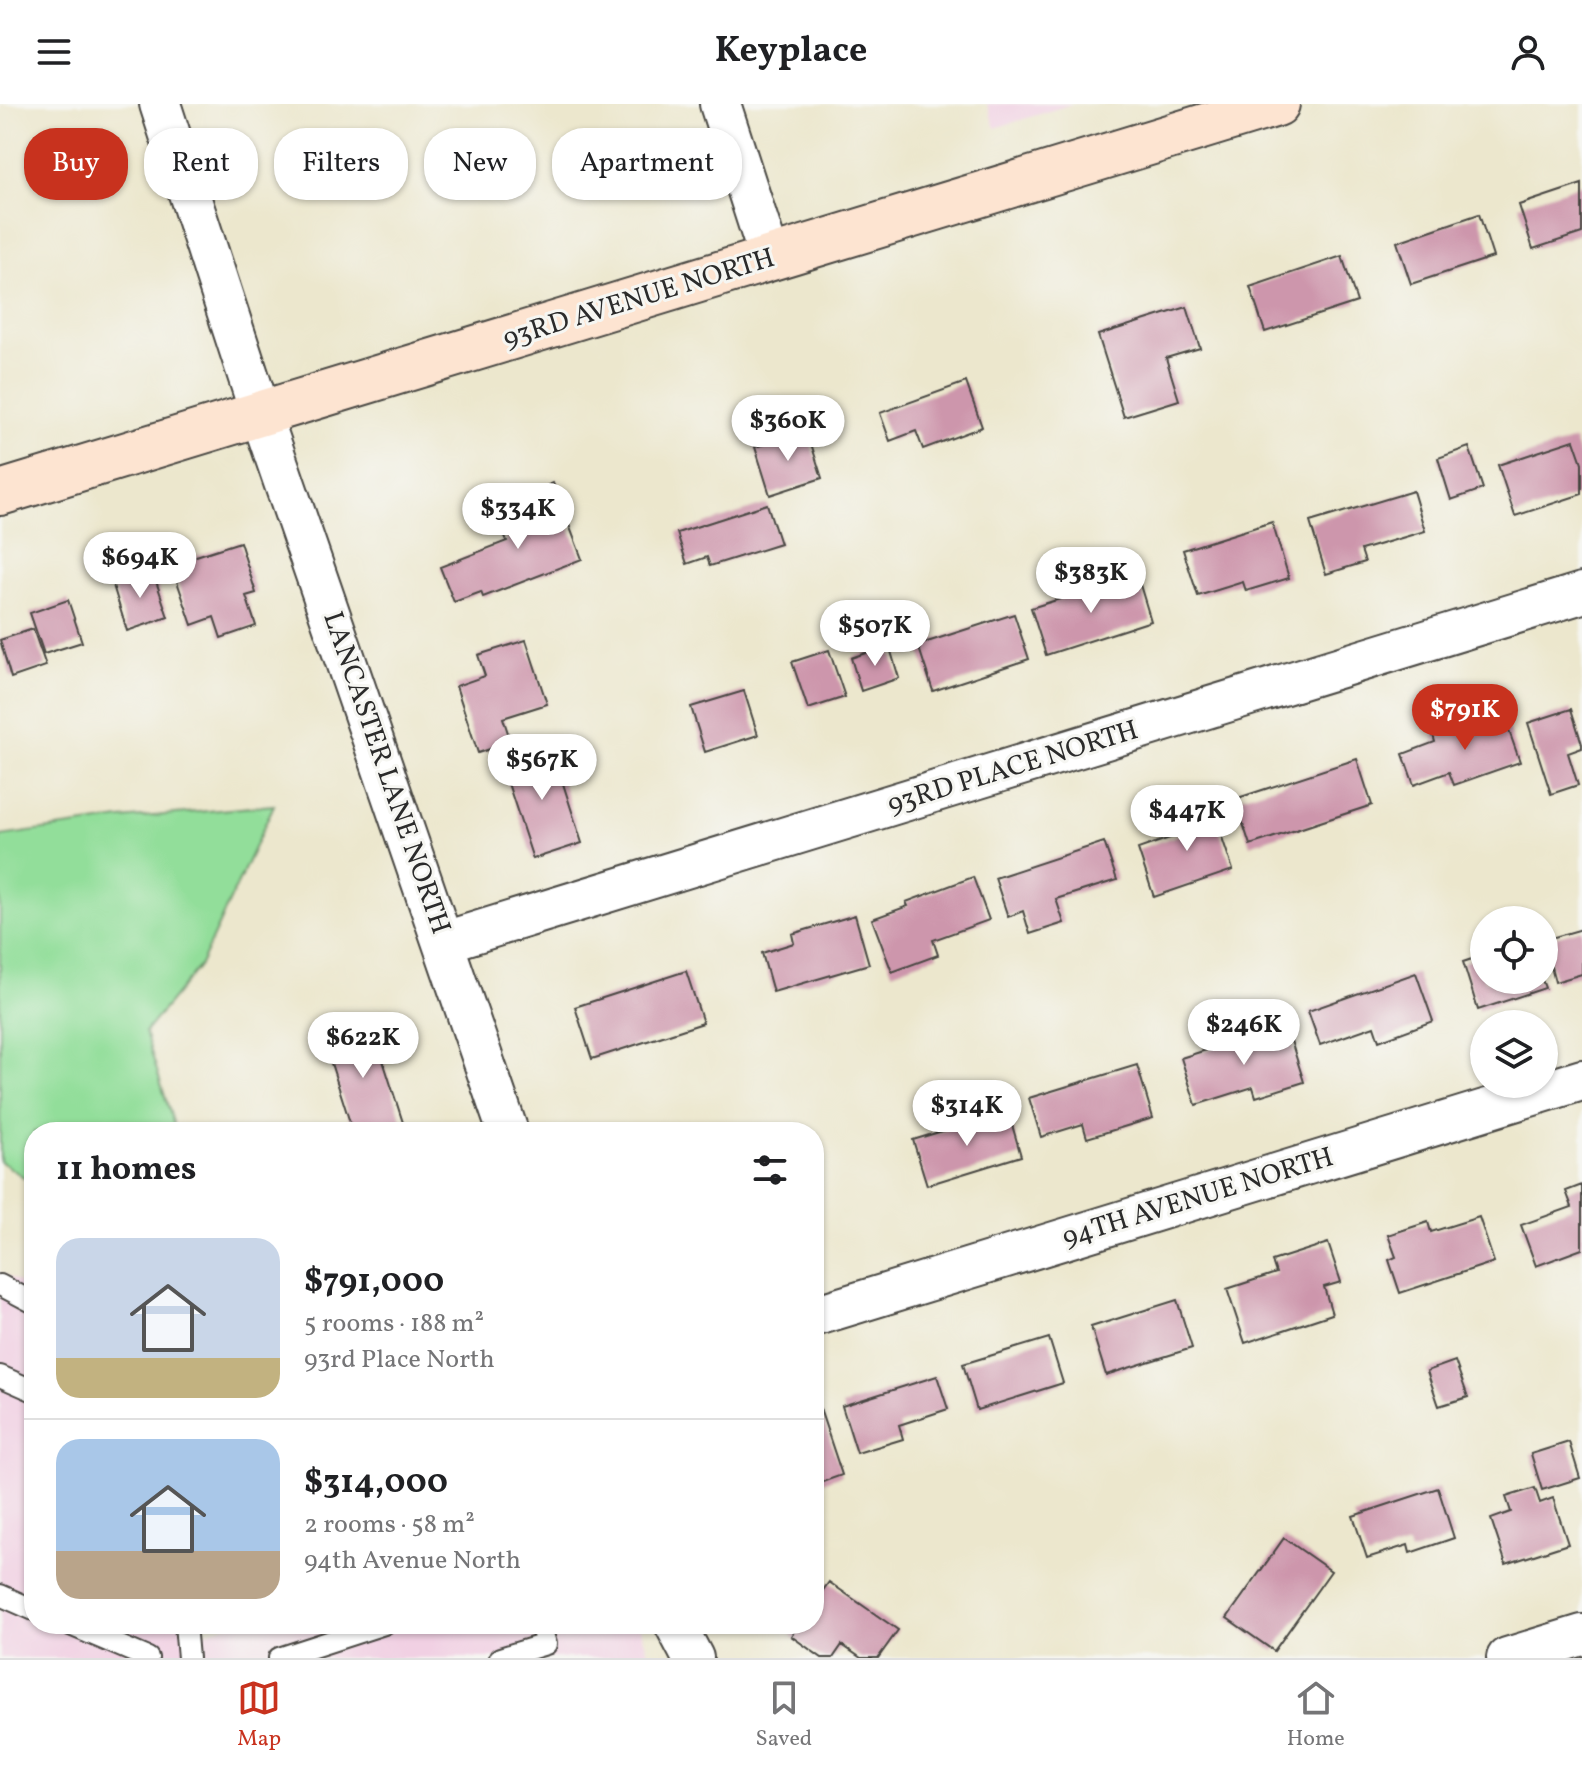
<!DOCTYPE html>
<html lang="en">
<head>
<meta charset="utf-8">
<style>
  body { margin:0; font-family:Vollkorn,serif; background:#f6f6f6; color:#202124; height:100vh; display:flex; flex-direction:column; font-size:30px; white-space:nowrap }
  * { box-sizing:border-box; margin:0 }
  p { font-size:26px; color:#757577 }
  .icon { flex:none; width:44px; height:44px; fill:none; stroke:currentColor; stroke-width:2; stroke-linecap:round; stroke-linejoin:round }
  .map { position:relative; flex:1; overflow:hidden }
  .details { position:absolute; left:24px; top:1018px; width:800px; height:512px; display:flex; flex-direction:column; background:#fff; border-radius:32px; box-shadow:0 2px 6px #0004 }
  .details>* { flex:none }
  .hud { position:absolute; left:24px; top:24px; width:800px; height:72px; display:flex; gap:16px }
  .fabs { position:absolute; left:1470px; top:802px; display:grid; gap:16px }
  .fabs a { display:grid; place-items:center; width:88px; height:88px; border-radius:50%; background:#fff; box-shadow:0 2px 6px #0004; font-size:40px }
  .price { position:absolute; translate:-50% -68px; padding:0 18px; border-radius:28px; background:#fff; color:#222; font-size:26px; line-height:52px; filter:drop-shadow(0 2px 4px #0008) }
  .price::after { content:''; position:absolute; left:50%; top:48px; width:24px; height:18px; margin-left:-12px; background:inherit; clip-path:polygon(0 0,100% 0,50% 100%) }
  .price.selected { background:#c8321e; color:#fff }
  ul { padding:0; list-style:none }
  li { display:flex; align-items:center; gap:24px; height:200px; padding:0 32px }
  li+li { border-top:2px solid #e0e0e0 }
  li span { display:grid; place-items:center; flex:none; width:224px; height:160px; border-radius:24px; color:#555 }
  li>.icon { margin-inline-start:auto }
  span .icon { width:96px; height:96px; fill:#fffc; stroke-width:1 }
  li b { font-size:34px }
  h2 { display:flex; justify-content:space-between; align-items:center; height:96px; padding:0 32px; font-size:34px }
  .pill { padding:0 28px; border-radius:32px; background:#fff; box-shadow:0 2px 6px #0004; font-size:28px; line-height:72px }
  .pill.selected { background:#c8321e; color:#fff }
  header { display:flex; justify-content:space-between; align-items:center; height:104px; padding:0 32px; background:#fff; font-size:36px; font-weight:700 }
  .dock { display:flex; justify-content:space-around; align-items:center; height:112px; border-top:2px solid #e0e0e0; background:#fff; font-size:22px; color:#757577 }
  .dock a { display:grid; justify-items:center; gap:4px }
  .dock .selected { color:#c8321e }
  .map>svg:first-child { display:block }
</style>
</head>
<body>
<header><svg class="icon" aria-label="menu" viewBox="0 0 24 24"><path d="M4 6h16M4 12h16M4 18h16"/></svg>Keyplace<svg class="icon" aria-label="person" viewBox="0 0 24 24"><circle cx="12" cy="8" r="4"/><path d="M4 21q1-7 8-7t8 7"/></svg></header>
<div class="map">
<svg width="1582" height="1554" viewBox="0 0 1582 1554">
  <rect width="100%" height="100%" fill="#f6f6f2"/>
  <filter id="ink" filterUnits="userSpaceOnUse"><feTurbulence type="fractalNoise" baseFrequency=".0125" numOctaves="2"/><feDisplacementMap in="SourceGraphic" scale="16" xChannelSelector="R" yChannelSelector="G"/><feConvolveMatrix kernelMatrix="1 2 1 2 8 2 1 2 1" color-interpolation-filters="sRGB"/></filter>
  <filter id="wash" filterUnits="userSpaceOnUse"><feTurbulence type="fractalNoise" baseFrequency=".006" numOctaves="4" result="noise"/><feDisplacementMap in="SourceGraphic" scale="32" xChannelSelector="R" yChannelSelector="G"/><feGaussianBlur stdDeviation="1.8" result="paint"/><feColorMatrix in="noise" values="0 0 0 0 0 0 0 0 0 0 0 0 0 0 0 0 0 1.4 0 .05"/><feComposite in="paint" operator="in"/></filter>
  <g filter="url(#wash)">
    <rect width="100%" height="100%" fill="#ece7cd"/>
    <path fill="#f1d0e3" d="M987,0H1072L995,24Z
      M0,1168L34,1187V1520H199L203,1529L232,1520H639L650,1554H0Z"/>
    <path fill="#92de9a" stroke="#5e8462" stroke-width="2" d="M274,701L200,861L145,928L176,1028H34V1080L0,1057V732L121,715Z"/>
    <g id="blocks">
      <path fill="#cd96ac" d="M1582,80V129L1533,145L1519,101Z
        M1479,110L1493,153L1411,180L1397,138Z
        M1342,152L1357,198L1265,228L1250,183Z
        M1187,203L1200,244L1166,254L1179,296L1124,313L1098,231Z
        M966,278L982,323L923,345L916,327L890,337L880,309Z
        M807,327L822,374L770,391L755,343Z
        M1574,336L1582,359V390L1515,412L1498,361Z
        M1469,343L1483,385L1451,396L1438,354Z
        M553,379L582,455L483,493L481,488L454,498L440,463L507,437L503,427L534,415L524,391Z
        M1413,387L1425,427L1361,446L1365,458L1326,470L1310,418Z
        M767,400L780,440L710,462L707,453L687,460L677,429Z
        M1272,418L1289,474L1246,487L1243,478L1198,492L1183,446Z
        M240,438L256,489L246,492L256,522L221,534L214,513L192,521L171,460Z
        M152,465L168,513L127,527L112,478Z
        M1137,471L1151,517L1046,551L1031,504Z
        M68,496L82,538L44,550L30,509Z
        M1014,510L1029,555L933,587L918,541Z
        M33,525L46,562L11,574L0,536Z
        M526,536L547,600L503,614L511,638L478,649L456,582L485,572L478,551Z
        M889,541L899,574L861,587L851,554Z
        M829,546L845,593L808,605L792,558Z
        M744,587L758,631L705,648L691,603Z
        M1571,605L1582,640V644L1568,649L1578,681L1551,690L1528,619Z
        M1502,607L1520,658L1454,681L1449,668L1414,681L1403,650L1435,638L1433,631Z
        M551,642L582,739L533,755L501,658Z
        M1357,655L1372,701L1250,741L1235,695Z
        M1210,698L1233,766L1154,793L1138,745L1181,730L1175,710Z
        M1104,738L1117,776L1056,795L1064,819L1030,830L1023,807L1008,813L995,774Z
        M973,773L989,816L933,836L938,851L892,868L872,815L908,802L906,798Z
        M855,811L869,860L773,888L762,849L794,839L792,830Z
        M1582,825V870L1555,878L1544,836Z
        M1484,851V876H1542L1545,884L1478,906L1463,858Z
        M686,867L703,919L592,955L575,903Z
        M1416,869L1433,917L1379,937L1374,922L1320,941L1308,907Z
        M370,916L406,1028H353L322,931Z
        M1286,921L1304,978L1256,993L1253,983L1196,1001L1181,954Z
        M1137,961L1153,1014L1087,1034L1083,1020L1041,1033L1029,994Z
        M1008,1007L1021,1052L927,1081L913,1036Z
        M1582,1081V1145L1536,1162L1521,1121L1572,1103L1566,1087Z
        M1479,1113L1494,1158L1400,1189L1389,1156L1396,1153L1388,1131L1428,1118L1431,1128Z
        M1328,1139L1341,1178L1324,1183L1332,1210L1245,1239L1227,1185L1276,1169L1272,1157Z
        M1177,1196L1192,1244L1106,1271L1091,1223Z
        M1049,1234L1063,1279L977,1306L963,1260Z
        M1455,1257L1468,1293L1439,1302L1427,1267Z
        M937,1272L948,1305L899,1321L903,1335L857,1349L842,1302Z
        M820,1305L842,1371L814,1381V1307Z
        M1569,1338L1580,1374L1542,1386L1531,1350Z
        M1438,1384L1454,1434L1410,1449L1408,1441L1367,1454L1353,1412Z
        M1535,1384L1540,1399L1553,1394L1568,1440L1506,1460L1491,1415L1511,1408L1506,1393Z
        M1284,1434L1331,1467L1274,1547L1227,1514Z
        M829,1478L898,1526L878,1554H861L842,1541L833,1554H822L791,1532L799,1520H814V1499Z"/>
    </g>
  </g>
  <g filter="url(#ink)">
    <use href="#blocks" fill-opacity="0" stroke="#484743" stroke-width="2"/>
    <g fill="none" stroke-linecap="round" stroke-linejoin="round">
      <defs>
        <path id="lane" d="M0,1181L34,1199
          M0,1272L34,1287
          M0,1491L34,1506
          M68,1520L148,1554
          M185,1520L188,1554
          M279,1554L384,1520
          M500,1554L546,1540L540,1520"/>
        <path id="street" d="M160,0L261,311L508,1028
          M720,0L770,155
          M444,838L1582,489
          M814,1212L1582,976
          M675,1520L693,1554
          M1507,1554L1582,1531"/>
        <path id="secondary" d="M0,389L1277,0"/>
      </defs>
      <use href="#lane" stroke="#484743" stroke-width="24"/>
      <use href="#street" stroke="#484743" stroke-width="44"/>
      <use href="#secondary" stroke="#484743" stroke-width="48"/>
      <use href="#lane" stroke="#fff" stroke-width="20"/>
      <use href="#street" stroke="#fff" stroke-width="40"/>
      <use href="#secondary" stroke="#fde4d1" stroke-width="44"/>
    </g>
  </g>
  <g text-anchor="middle" dominant-baseline="central" stroke-width="6" stroke-linejoin="round" paint-order="stroke">
    <g font-size="28" fill="#2b2b2b" stroke="#f6f6f2">
      <text transform="translate(639 195) rotate(-17)">93RD AVENUE NORTH</text>
      <text transform="translate(1013 664) rotate(-17)">93RD PLACE NORTH</text>
      <text transform="translate(386 669) rotate(71)">LANCASTER LANE NORTH</text>
      <text transform="translate(1198 1094) rotate(-17)">94TH AVENUE NORTH</text>
    </g>
  </g>
</svg>
<div class="fabs">
<a><svg class="icon" aria-label="locate" viewBox="0 0 24 24"><circle cx="12" cy="12" r="6"/><path d="M12 2v4M12 18v4M2 12h4M18 12h4"/></svg></a>
<a><svg class="icon" aria-label="layers" viewBox="0 0 24 24"><path d="M12 4l9 5-9 5-9-5zM3 14l9 5 9-5"/></svg></a>
</div>
<b class="price" style="left:788px;top:359px">$360K</b>
<b class="price" style="left:518px;top:447px">$334K</b>
<b class="price" style="left:140px;top:496px">$694K</b>
<b class="price" style="left:1091px;top:511px">$383K</b>
<b class="price" style="left:875px;top:564px">$507K</b>
<b class="price selected" style="left:1465px;top:648px">$791K</b>
<b class="price" style="left:542px;top:698px">$567K</b>
<b class="price" style="left:1187px;top:749px">$447K</b>
<b class="price" style="left:1244px;top:963px">$246K</b>
<b class="price" style="left:363px;top:976px">$622K</b>
<b class="price" style="left:967px;top:1044px">$314K</b>
<div class="hud">
<a class="pill selected">Buy</a>
<a class="pill">Rent</a>
<a class="pill">Filters</a>
<a class="pill">New</a>
<a class="pill">Apartment</a>
</div>
<section class="details">
<h2>11 homes<svg class="icon" aria-label="filters" viewBox="0 0 24 24"><path d="M4 7h16M4 17h16"/><circle cx="9" cy="7" r="2"/><circle cx="15" cy="17" r="2"/></svg></h2>
<ul>
<li><span style="background:linear-gradient(#c9d6e8 75%,#c2b280 0)"><svg class="icon" aria-label="home" viewBox="0 0 24 24"><path d="M3 11l9-7 9 7M6 9v11h12V9"/></svg></span><div><b>$791,000</b><p>5 rooms · 188 m²</p><p>93rd Place North</p></div></li>
<li><span style="background:linear-gradient(#a9c7e8 70%,#b9a48a 0)"><svg class="icon" aria-label="home" viewBox="0 0 24 24"><path d="M3 11l9-7 9 7M6 9v11h12V9"/></svg></span><div><b>$314,000</b><p>2 rooms · 58 m²</p><p>94th Avenue North</p></div></li>
</ul>
</section>
</div>
<nav class="dock">
<a class="selected"><svg class="icon" aria-label="map" viewBox="0 0 24 24"><path d="M3 6l6-2 6 2 6-2v14l-6 2-6-2-6 2zM9 4v14M15 6v14"/></svg>Map</a>
<a><svg class="icon" aria-label="saved" viewBox="0 0 24 24"><path d="M7 4h10v16l-5-4-5 4z"/></svg>Saved</a>
<a><svg class="icon" aria-label="home" viewBox="0 0 24 24"><path d="M3 11l9-7 9 7M6 9v11h12V9"/></svg>Home</a>
</nav>
</body>
</html>
